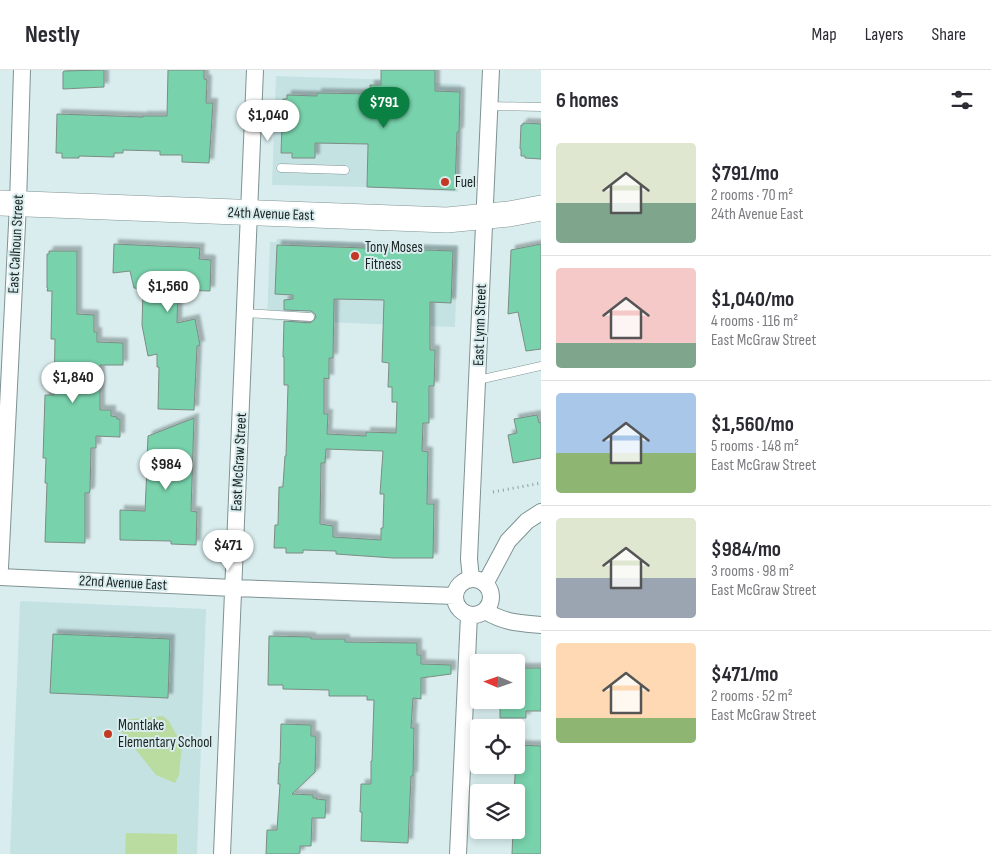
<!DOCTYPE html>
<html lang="en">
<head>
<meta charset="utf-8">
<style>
  body { margin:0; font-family:"Sofia Sans Condensed",sans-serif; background:#f7f7f7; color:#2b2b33; height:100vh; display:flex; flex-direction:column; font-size:19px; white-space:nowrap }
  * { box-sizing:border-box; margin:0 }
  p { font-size:16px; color:#7c7c81 }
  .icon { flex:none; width:28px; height:28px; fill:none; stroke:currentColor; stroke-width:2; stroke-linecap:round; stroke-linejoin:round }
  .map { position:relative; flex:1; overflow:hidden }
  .panel { display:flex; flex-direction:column; background:#fff; width:450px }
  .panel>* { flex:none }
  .needle { width:32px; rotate:272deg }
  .buttons { position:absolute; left:470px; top:584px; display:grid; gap:10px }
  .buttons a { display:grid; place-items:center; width:55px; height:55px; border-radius:5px; background:#fff; box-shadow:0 2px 8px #0003; font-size:25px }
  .price { position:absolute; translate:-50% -42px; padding:0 11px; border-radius:18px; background:#fff; color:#222; font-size:16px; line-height:32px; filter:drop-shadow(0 1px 2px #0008) }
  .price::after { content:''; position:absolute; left:50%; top:30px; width:15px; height:11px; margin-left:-8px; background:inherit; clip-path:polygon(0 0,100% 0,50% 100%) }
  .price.selected { background:#0b8043; color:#fff }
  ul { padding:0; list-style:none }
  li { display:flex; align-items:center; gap:15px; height:125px; padding:0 15px }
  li+li { border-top:1px solid #e1e1e2 }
  li span { display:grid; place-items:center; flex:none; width:140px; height:100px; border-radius:5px; color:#555 }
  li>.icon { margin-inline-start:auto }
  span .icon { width:60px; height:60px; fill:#fffc; stroke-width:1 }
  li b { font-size:21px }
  h2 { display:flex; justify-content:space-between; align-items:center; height:60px; padding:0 15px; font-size:21px }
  header { display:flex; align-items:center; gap:30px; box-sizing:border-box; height:70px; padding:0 25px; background:#fff; border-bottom:1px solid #e1e1e2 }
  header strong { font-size:24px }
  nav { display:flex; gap:28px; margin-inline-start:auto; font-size:18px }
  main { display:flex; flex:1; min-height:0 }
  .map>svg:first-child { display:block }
</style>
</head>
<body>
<header>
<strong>Nestly</strong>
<nav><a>Map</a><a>Layers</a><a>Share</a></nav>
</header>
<main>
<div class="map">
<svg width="541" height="784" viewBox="0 0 541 784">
  <defs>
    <filter id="shadow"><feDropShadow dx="4.5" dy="-4.5" stdDeviation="1" flood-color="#0004"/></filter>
  </defs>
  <rect width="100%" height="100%" fill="#d9edee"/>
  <path fill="#c5e2e3" d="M276,6L369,9L461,14L458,122L366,117L272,115Z
    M277,169L458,175L455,257L267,250L270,172H276Z
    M22,531L206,539V543L197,784H10L20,532Z"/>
  <path fill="#bbdca0" d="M163,646L169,651L182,675L179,705L175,713L156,705L120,660L118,654L121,650Z
    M126,763L177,764V784H125Z"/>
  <path fill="#78d2ac" stroke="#7c8c84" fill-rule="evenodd" filter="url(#shadow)" d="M104,0V17L63,19V2L64,1Z
    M168,0H204V9L207,10L206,33H213L209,93L182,92V85H160V81L123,80V83H114V87L79,86V88H62V83H56L57,44L143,47V46H167Z
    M381,0H435V21L460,22L459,62H457L455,120L367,117L368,74L315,73V88H292V83H281L283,29H287V25L317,26V23L370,24V15H381Z
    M523,53L541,54V89L525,88V86H521V79H520L521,55H523Z
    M114,174L200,178L199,189L211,190L210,221L178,220L177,253L195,249L200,275L197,276L194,340L158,339L159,297H157V284L148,286L142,255L143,219L134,218L130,201L113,203Z
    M541,174V279L526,281L518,242L508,244L511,180Z
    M277,175L453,181L451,233L430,232V280H435V283L434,316H429V353H423L422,381L428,382L427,434H434L433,488H393L336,484V481L303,480V483H286V478H274L275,455H278L279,417H283V415L285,386H286L288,315H284V287H283L284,251L310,253L314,250L316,247L315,244L311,241L284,240V230L293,229V225L275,224ZM334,229L384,230L382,292L389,293L388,317H392V332H397L396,363L366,362V366L327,364L328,344H324V308L329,309V288H333ZM326,379L383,381L380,424H384L383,458H381V470L333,467V456L320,454L321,393H325Z
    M49,181H77V244L94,245V262H97V272L123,273V295H100V340H111V346L117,347V349H120V367L96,366V378H91L90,420L89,423H85V473L45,472L47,413H45L46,388H43L45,325H54L55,269H51L52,221H47L48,218H47V184H49Z
    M537,345L539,353L541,352V388L513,393L508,365L517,363L514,349Z
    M194,348L191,441L197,442L196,475L171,474V471L120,470V440L145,441L147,397H150L147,389L148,366Z
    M53,564L170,569L168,628L50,623Z
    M269,566L311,567V569H345V572L417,573V585H421V594L451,595V604L421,608V629L413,628L411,658H414L413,706H411L408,773L361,771L362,742H360L361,714H371V691H372L374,630H367V626H329V620L283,619V615H268Z
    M516,598H541V641H526V648H500V630H516Z
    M281,654L311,655V666H315L316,670L315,702L292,724L313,725V728H317L316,729L326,730L325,748H312L311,776H300V783L298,784H266L267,760H277L280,714H278L279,693L280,694Z
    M517,675L541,676V784H512L513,760H516V722H514Z"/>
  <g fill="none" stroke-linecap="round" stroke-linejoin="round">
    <defs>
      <path id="lane" d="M489,36L541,37
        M281,98L345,100
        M245,243L310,247
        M478,310L541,296"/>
      <path id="street" d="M0,498L18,134L22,0
        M0,507L233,518L455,526
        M455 527a18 18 0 1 1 36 0a18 18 0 1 1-36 0Z
        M471,509L469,489L491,0
        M485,514L508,471L527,451L541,442
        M485,541C506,553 518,553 541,555
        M222,784L255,0
        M458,784L469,545"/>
      <path id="primary" d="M0,133L447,150L509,144L541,138"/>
    </defs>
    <use href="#lane" stroke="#7f9293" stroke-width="9"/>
    <use href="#street" stroke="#7f9293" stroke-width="18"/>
    <use href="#primary" stroke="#7f9293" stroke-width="26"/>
    <path stroke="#8e9d9e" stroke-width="3" stroke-dasharray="1 4" stroke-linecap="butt" d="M493,422L541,413"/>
    <use href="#lane" stroke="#fff" stroke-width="8"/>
    <use href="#street" stroke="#fff" stroke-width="16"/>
    <use href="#primary" stroke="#fff" stroke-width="25"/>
  </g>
  <g fill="#c43826" stroke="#d9edee" stroke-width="2">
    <circle cx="445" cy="112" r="5"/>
    <circle cx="355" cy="186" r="5"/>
    <circle cx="108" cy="664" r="5"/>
  </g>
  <g text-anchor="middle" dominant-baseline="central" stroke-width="4" stroke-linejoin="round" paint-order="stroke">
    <g font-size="15" fill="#1b2222" stroke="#d9edee" text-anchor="start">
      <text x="455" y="112">Fuel</text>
      <text x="365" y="177">Tony Moses<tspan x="365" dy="17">Fitness</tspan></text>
      <text x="118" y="655">Montlake<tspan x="118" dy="17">Elementary School</tspan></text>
    </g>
    <g font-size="15" fill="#1b2222" stroke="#d9edee">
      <text transform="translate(271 144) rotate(2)">24th Avenue East</text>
      <text transform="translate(16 174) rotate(-87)">East Calhoun Street</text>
      <text transform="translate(480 255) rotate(-88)">East Lynn Street</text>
      <text transform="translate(239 392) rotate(-87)">East McGraw Street</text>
      <text transform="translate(123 513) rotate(3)">22nd Avenue East</text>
    </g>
  </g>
</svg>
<div class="buttons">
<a><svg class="needle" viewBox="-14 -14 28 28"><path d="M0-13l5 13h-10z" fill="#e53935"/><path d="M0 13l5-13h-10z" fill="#7c7c81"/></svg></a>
<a><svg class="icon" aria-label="locate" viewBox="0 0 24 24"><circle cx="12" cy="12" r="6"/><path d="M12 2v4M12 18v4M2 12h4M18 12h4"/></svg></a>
<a><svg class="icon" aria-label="layers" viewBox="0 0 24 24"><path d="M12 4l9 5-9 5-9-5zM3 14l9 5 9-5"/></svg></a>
</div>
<b class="price selected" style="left:384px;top:59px">$791</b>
<b class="price" style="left:268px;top:72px">$1,040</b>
<b class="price" style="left:168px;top:243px">$1,560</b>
<b class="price" style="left:73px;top:334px">$1,840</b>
<b class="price" style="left:166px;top:421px">$984</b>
<b class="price" style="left:228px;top:502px">$471</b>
</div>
<section class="panel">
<h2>6 homes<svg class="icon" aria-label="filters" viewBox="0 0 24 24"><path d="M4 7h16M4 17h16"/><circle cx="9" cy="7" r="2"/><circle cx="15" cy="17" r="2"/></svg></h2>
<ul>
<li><span style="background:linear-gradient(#dfe7d0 60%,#7fa58c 0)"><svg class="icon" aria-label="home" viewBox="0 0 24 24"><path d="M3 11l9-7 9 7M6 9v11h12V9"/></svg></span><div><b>$791/mo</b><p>2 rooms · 70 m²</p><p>24th Avenue East</p></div></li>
<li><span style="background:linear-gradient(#f6c9c9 75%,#7fa58c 0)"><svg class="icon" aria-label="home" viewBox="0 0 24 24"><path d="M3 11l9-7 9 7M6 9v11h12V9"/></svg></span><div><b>$1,040/mo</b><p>4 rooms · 116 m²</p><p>East McGraw Street</p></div></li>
<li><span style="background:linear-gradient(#a9c7e8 60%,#8fb573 0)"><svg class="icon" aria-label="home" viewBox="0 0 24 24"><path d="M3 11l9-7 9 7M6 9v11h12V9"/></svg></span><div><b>$1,560/mo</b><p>5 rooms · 148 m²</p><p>East McGraw Street</p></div></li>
<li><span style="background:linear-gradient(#dfe7d0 60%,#9aa5b1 0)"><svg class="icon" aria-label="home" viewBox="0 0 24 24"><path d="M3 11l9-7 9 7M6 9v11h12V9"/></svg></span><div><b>$984/mo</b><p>3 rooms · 98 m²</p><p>East McGraw Street</p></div></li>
<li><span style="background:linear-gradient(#ffd9b3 75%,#8fb573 0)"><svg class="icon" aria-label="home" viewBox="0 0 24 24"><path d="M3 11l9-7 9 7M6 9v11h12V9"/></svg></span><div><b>$471/mo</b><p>2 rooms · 52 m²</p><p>East McGraw Street</p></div></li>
</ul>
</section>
</main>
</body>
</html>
